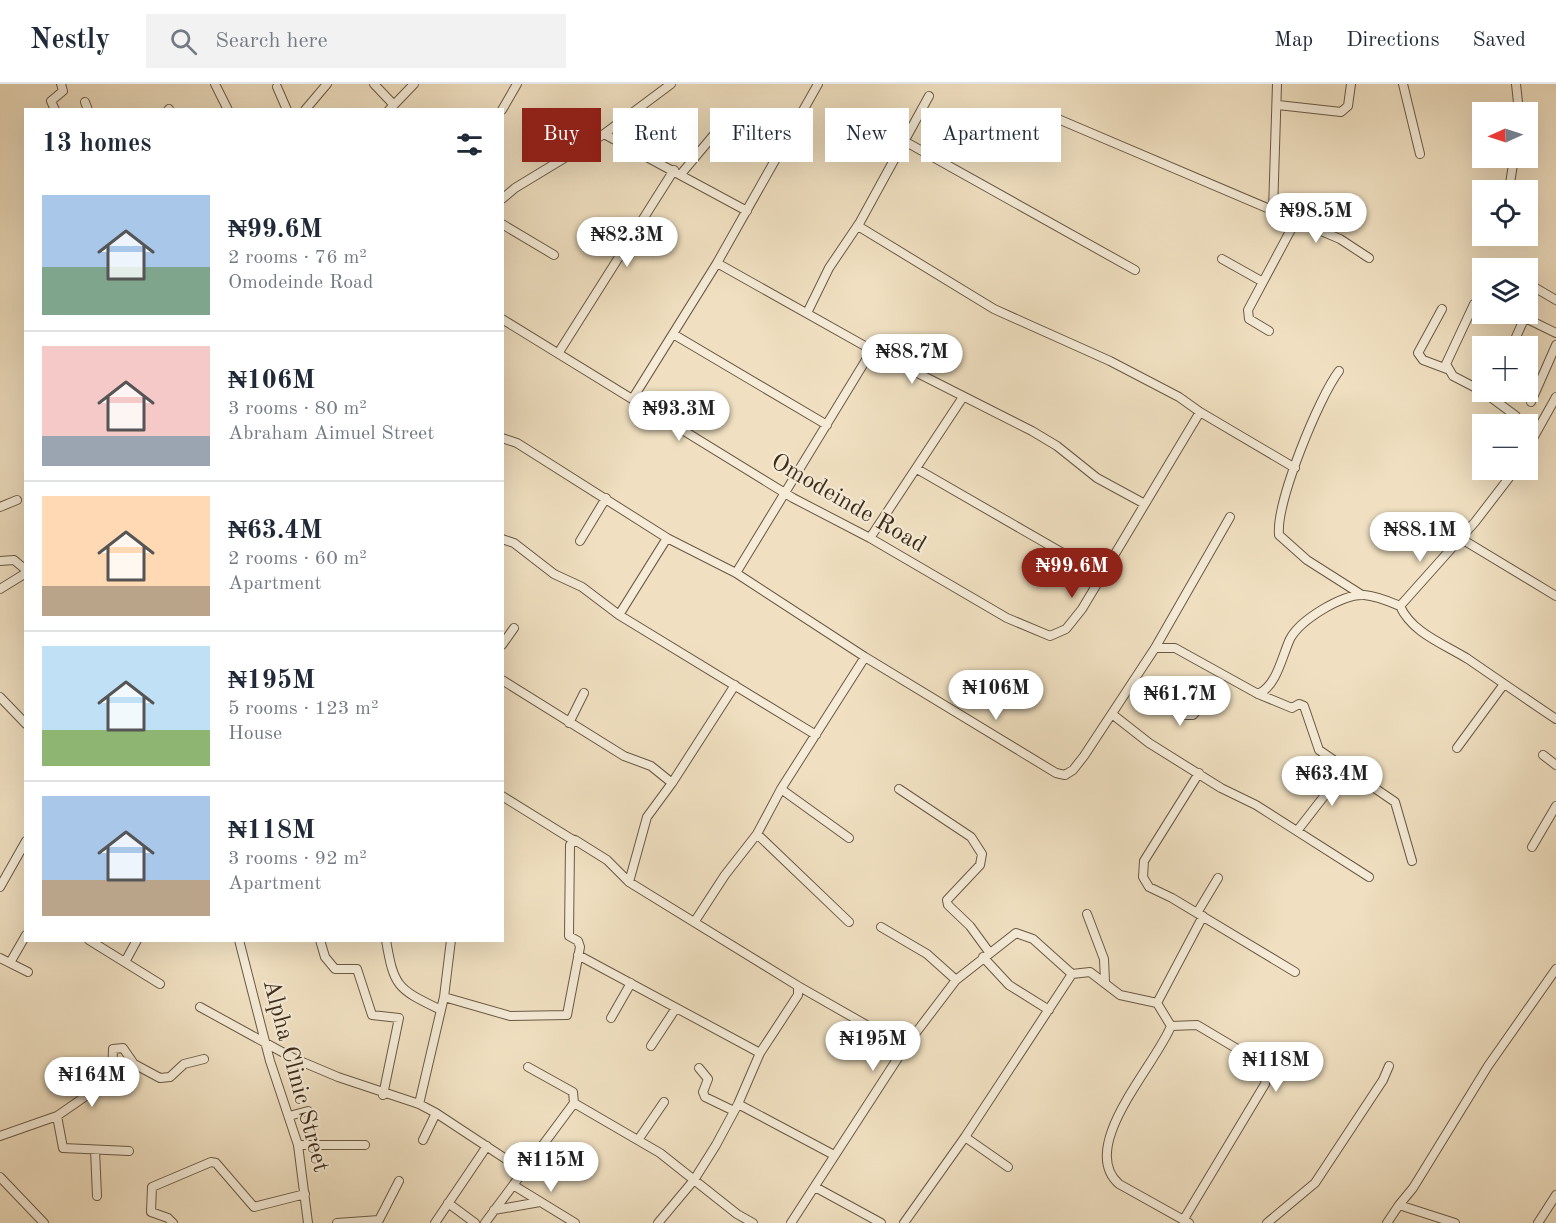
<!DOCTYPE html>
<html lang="en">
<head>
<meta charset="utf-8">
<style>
  body { margin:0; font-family:"Old Standard TT",serif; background:#f2f2f3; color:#1f2937; height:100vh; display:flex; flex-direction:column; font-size:22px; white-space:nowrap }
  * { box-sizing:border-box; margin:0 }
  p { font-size:20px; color:#747a83 }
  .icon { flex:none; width:33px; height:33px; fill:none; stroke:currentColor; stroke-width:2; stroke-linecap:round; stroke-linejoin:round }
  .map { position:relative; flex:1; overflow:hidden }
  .sheet { position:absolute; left:24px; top:24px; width:480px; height:834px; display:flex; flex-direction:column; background:#fff; border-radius:0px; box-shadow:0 6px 24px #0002 }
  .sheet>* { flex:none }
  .top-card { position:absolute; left:522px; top:24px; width:570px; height:54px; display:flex; gap:12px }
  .needle { width:39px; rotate:267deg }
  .controls { position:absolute; left:1472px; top:18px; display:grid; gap:12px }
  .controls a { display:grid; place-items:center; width:66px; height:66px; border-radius:0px; background:#fff; box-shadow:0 6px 24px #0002; font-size:30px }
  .price { position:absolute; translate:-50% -51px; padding:0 14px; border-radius:21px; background:#fff; color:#222; font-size:20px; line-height:39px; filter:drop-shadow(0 2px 3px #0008) }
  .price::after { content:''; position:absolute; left:50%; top:36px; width:18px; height:14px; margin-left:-9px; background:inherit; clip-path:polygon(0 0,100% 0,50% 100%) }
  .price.current { background:#8f2418; color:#fff }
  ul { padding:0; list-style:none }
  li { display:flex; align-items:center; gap:18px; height:150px; padding:0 18px }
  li+li { border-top:2px solid #e0e1e3 }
  li span { display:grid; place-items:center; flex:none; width:168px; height:120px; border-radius:0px; color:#555 }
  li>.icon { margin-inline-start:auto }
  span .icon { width:72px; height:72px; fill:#fffc; stroke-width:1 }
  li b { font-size:26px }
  h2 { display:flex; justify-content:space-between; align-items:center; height:72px; padding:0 18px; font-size:26px }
  .tag { padding:0 21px; border-radius:0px; background:#fff; box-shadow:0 6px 24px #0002; font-size:21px; line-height:54px }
  .tag.current { background:#8f2418; color:#fff }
  header { display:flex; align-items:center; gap:36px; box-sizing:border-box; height:84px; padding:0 30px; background:#fff; border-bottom:2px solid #e0e1e3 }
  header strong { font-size:28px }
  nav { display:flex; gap:33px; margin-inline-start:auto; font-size:21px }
  .search { width:420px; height:54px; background:#f2f2f3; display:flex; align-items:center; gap:15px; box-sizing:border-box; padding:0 21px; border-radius:0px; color:#747a83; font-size:22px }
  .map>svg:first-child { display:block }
</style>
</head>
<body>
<header>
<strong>Nestly</strong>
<div class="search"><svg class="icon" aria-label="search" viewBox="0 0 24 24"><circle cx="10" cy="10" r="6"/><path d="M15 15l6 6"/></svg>Search here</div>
<nav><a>Map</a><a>Directions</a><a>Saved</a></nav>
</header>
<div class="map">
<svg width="1556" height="1139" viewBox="0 0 1556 1139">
  <rect width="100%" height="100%" fill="#f0e0c1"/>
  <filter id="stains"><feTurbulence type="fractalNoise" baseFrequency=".00333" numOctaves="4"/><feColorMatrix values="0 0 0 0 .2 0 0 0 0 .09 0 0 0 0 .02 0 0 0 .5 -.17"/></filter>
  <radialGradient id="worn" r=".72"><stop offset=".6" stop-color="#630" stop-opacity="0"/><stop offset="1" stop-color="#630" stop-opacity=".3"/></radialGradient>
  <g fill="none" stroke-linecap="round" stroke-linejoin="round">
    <defs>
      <path id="minor" d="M215,0L228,26
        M374,0L393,20
        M1403,0L1420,70
        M1516,0L1519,28
        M277,3L287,26
        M85,18L88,26
        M1278,21L1341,28L1348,22L1351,0
        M55,26L51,17L63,7L61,0
        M168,26L169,25
        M305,26L327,0
        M389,26L414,0
        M502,26L517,0
        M1051,32L1340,155L1369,174
        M604,50L747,127
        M906,58L1135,186
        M681,90L717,47
        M1509,106L1514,74
        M502,115L515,104L604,50L671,0
        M1273,127L1277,0
        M502,140L554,171
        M1222,175L1263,198
        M717,179L872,266L1032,347L1057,362L1097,394L1143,419
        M1486,182L1491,184
        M1527,199L1556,216
        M1482,215L1474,220L1446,280L1453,292L1482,307
        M1442,225L1418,269L1423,276L1447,285
        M807,229L829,184L860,138L929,12
        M1517,230L1556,249
        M502,235L793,414L870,454L1007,534L1050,552L1066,545L1082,525L1200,328L1179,313L1110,277L994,225L858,142
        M1269,247L1249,235L1248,226L1295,138
        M673,250L827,341
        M1512,262L1525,233
        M559,268L674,86
        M1339,287C1319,313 1276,418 1279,451L1307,476L1362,511
        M1489,312L1516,332
        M633,314L717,179L818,0
        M1531,318L1556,261
        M1200,328L1295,384
        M502,354L517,359L667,454L736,489L865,573L1056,689L1065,691L1073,686L1084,672L1155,564L1230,433
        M1527,365L1556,313
        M917,385L1101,491
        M0,423L17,416
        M870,454L963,313
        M1460,454L1556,512
        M502,455L514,459L554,490L582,503L619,531L816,651
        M580,457L606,414
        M0,477L14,476L26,486
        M736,489L872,266
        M0,505L26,489
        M1400,522L1475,438L1515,386
        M619,531L667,454
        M502,561L514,544
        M1155,564H1175L1258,610L1292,624L1299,620L1304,622L1319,666L1395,718L1412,777
        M502,596L624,672L651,682L672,699L647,733L629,798
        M1132,599L1185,631H1193L1219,601
        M1258,610C1277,602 1282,572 1290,555C1300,536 1342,510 1364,511C1377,512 1388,517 1400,522C1412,549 1444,560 1468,575C1497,595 1526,615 1556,635
        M0,613L26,640
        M1112,630L1149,659L1221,704L1256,721L1369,793
        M569,639L584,609
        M1457,664L1504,600
        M1543,671L1556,681
        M1199,689L1144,777L1143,793L1149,803L1172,814L1295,888
        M672,699L735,601
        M781,705L849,754
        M899,705L971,753L982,770L980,781L947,816L948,821L970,842L989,868
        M502,712L573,756
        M1297,747L1346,684
        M757,750L849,838
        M1532,763L1556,722
        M0,803L26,757
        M1197,829L1218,794
        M1087,830L1104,875L1105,898
        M695,837L725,791L757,750L781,705L865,573
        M881,843L927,870L956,896
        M89,856L160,900
        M239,856L270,977L298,1061L308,1139
        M320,856L325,873L335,885H357L372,931L399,934L383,1011
        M386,856C394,904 398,905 441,926
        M578,871L760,969
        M983,873L1009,901L1049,926
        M0,874L28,888
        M11,877L26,851
        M125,878L137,856
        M444,913L510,932L567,931L580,863L578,857L569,852L570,761L575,756L607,776L629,798L798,902L905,963
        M200,923L293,974L338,993L419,1020L436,1029L524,1087
        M611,934L631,899
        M1171,942L1197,941L1261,979L1267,986L1265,1000L1184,1135
        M1171,942C1155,982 1077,1063 1119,1100L1189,1139
        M1171,942L1157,919L1203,832
        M651,962L676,924
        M699,984L708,995L703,1008L705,1013L734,1027
        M574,1019L660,1069L737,1130L753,1139
        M419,1020L444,913L451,856
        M738,1020L834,1071
        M57,1032L63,1064L129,1067
        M289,1032L308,1027
        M0,1052L57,1032L112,994L113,965L123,964L134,980L160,994L170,993L184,980L204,975
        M965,1053L1008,1083
        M423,1056L436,1029
        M638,1056L664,1018
        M298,1061H365
        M95,1066L97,1112
        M0,1093L44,1139
        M513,1101L575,1139
        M815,1103L881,1139
        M448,1119L475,1139
        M494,1126L540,1118
        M173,1139L168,1134L151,1128L152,1103L211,1078L216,1079L254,1123L305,1110
        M337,1139L379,1136L399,1097
        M435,1139L487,1062
        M485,1139L574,1019L573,1008L528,983
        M658,1139L694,1096L716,1061L738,1020L760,969L798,911V902
        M791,1139L905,963L956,896L1016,849L1033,855L1072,890
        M904,1139L965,1053L1072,890L1090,888L1120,911L1157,919
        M1267,1139L1315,1099L1383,996L1389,982
        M1387,1139L1399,1121
        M1455,1139L1399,1121L1413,1104L1488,982L1556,885
        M1538,1139L1556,1111"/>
    </defs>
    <use href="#minor" stroke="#695944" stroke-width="10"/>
    <use href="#minor" stroke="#f5ebd7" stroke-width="8"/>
  </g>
  <g text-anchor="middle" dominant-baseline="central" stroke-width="4.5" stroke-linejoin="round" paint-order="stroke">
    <g font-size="24" fill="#3c2c1a" stroke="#f5ebd7">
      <text transform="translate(848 420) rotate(30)">Omodeinde Road</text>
      <text transform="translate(295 992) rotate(75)">Alpha Clinic Street</text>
    </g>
  </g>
  <rect width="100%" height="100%" filter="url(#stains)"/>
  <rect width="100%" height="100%" fill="url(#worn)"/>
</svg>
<div class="controls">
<a><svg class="needle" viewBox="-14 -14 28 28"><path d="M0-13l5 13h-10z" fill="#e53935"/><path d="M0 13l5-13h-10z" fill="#747a83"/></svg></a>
<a><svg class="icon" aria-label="locate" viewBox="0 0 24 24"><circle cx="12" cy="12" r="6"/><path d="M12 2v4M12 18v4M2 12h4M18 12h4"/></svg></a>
<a><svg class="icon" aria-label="layers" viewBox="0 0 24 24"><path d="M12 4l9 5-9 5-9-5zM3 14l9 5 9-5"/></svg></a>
<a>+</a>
<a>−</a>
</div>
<b class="price" style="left:1316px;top:160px">₦98.5M</b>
<b class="price" style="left:627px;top:184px">₦82.3M</b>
<b class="price" style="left:912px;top:301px">₦88.7M</b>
<b class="price" style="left:679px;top:358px">₦93.3M</b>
<b class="price" style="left:1420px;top:479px">₦88.1M</b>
<b class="price current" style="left:1072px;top:515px">₦99.6M</b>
<b class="price" style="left:996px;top:637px">₦106M</b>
<b class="price" style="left:1180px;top:643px">₦61.7M</b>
<b class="price" style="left:1332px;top:723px">₦63.4M</b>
<b class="price" style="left:873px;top:988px">₦195M</b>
<b class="price" style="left:1276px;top:1009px">₦118M</b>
<b class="price" style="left:92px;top:1024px">₦164M</b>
<b class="price" style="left:551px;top:1109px">₦115M</b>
<div class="top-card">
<a class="tag current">Buy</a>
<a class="tag">Rent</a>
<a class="tag">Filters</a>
<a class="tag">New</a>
<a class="tag">Apartment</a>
</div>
<section class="sheet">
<h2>13 homes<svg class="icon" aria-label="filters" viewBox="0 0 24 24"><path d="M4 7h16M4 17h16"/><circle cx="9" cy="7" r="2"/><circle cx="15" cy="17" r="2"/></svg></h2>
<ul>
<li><span style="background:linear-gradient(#a9c7e8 60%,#7fa58c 0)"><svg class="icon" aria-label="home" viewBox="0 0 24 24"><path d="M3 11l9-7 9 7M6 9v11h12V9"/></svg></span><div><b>₦99.6M</b><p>2 rooms · 76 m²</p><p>Omodeinde Road</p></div></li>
<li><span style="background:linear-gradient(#f6c9c9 75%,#9aa5b1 0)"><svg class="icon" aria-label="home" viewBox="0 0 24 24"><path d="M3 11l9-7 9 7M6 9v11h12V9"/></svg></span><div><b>₦106M</b><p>3 rooms · 80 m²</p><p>Abraham Aimuel Street</p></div></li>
<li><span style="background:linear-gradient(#ffd9b3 75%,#b9a48a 0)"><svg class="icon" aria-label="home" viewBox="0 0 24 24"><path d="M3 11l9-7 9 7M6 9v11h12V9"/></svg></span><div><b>₦63.4M</b><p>2 rooms · 60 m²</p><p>Apartment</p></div></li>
<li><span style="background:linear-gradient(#bfe0f5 70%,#8fb573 0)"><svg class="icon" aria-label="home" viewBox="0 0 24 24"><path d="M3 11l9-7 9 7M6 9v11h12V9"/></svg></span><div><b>₦195M</b><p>5 rooms · 123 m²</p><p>House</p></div></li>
<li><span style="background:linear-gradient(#a9c7e8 70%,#b9a48a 0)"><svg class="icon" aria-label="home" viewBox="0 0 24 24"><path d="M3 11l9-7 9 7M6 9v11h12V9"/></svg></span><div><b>₦118M</b><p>3 rooms · 92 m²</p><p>Apartment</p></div></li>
</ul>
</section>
</div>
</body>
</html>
